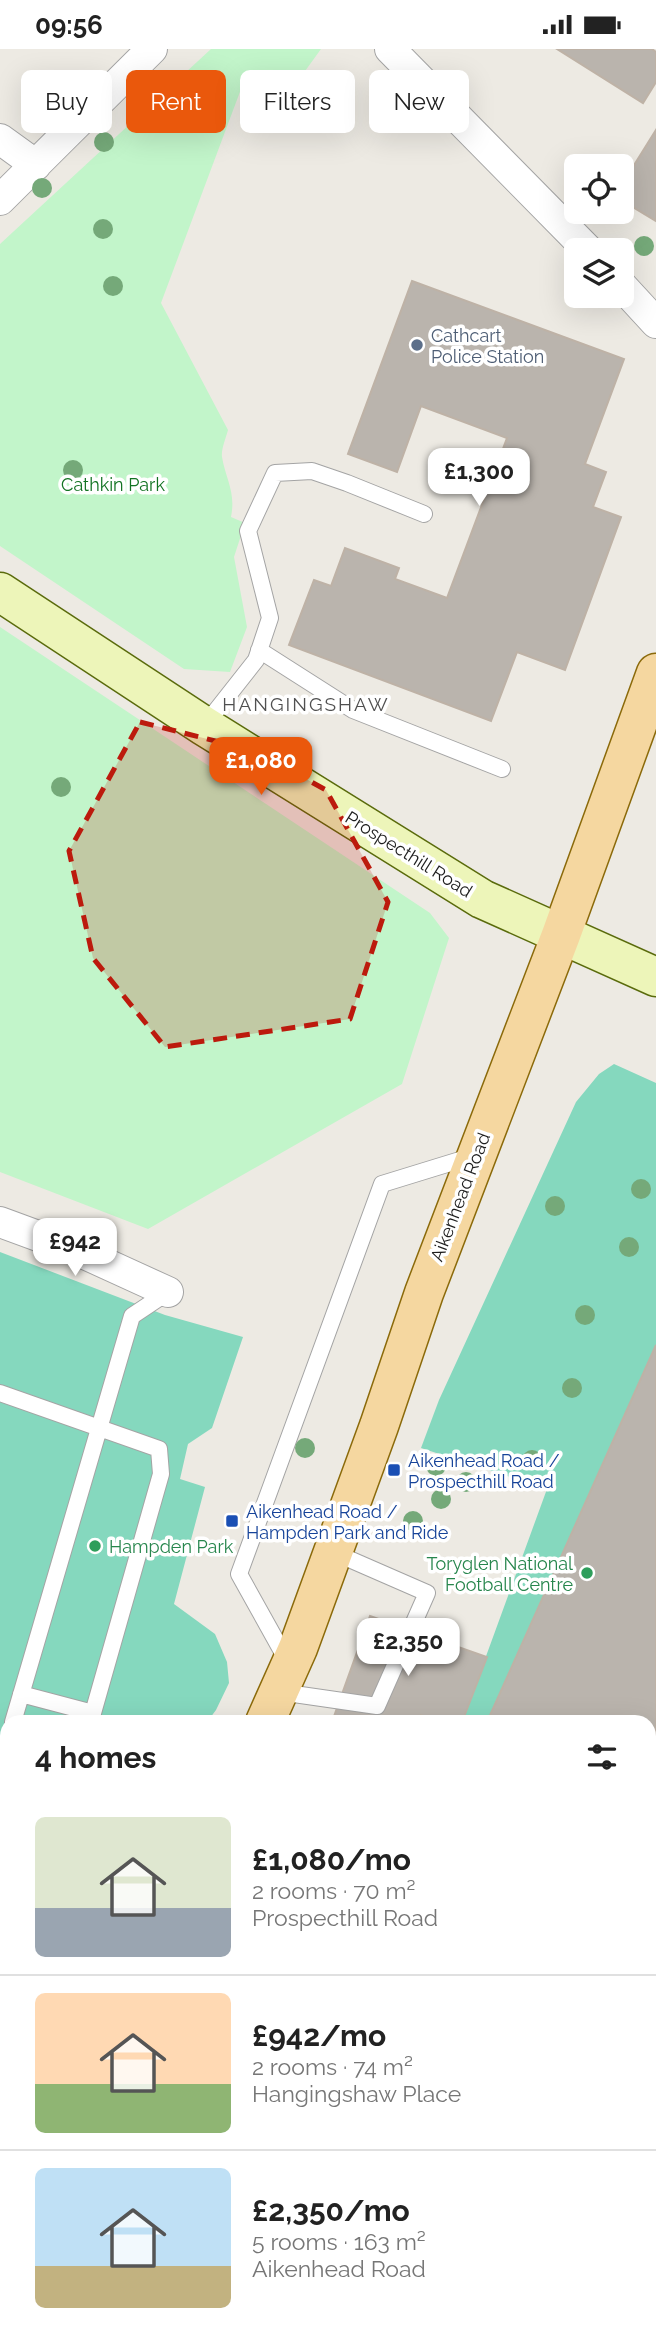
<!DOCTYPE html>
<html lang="en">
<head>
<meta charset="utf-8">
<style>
  body { margin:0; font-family:Raleway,sans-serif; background:#f6f6f6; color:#222; height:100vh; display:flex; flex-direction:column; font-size:26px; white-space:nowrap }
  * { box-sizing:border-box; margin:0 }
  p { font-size:23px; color:#767676 }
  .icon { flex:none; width:38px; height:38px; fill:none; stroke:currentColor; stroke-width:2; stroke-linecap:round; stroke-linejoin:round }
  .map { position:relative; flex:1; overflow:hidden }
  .sheet { position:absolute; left:0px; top:1666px; width:656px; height:623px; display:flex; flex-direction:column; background:#fff; border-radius:21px 21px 0 0; box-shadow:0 7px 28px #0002 }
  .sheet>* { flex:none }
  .guide { position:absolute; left:21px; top:21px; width:614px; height:63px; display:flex; gap:14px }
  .tools { position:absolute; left:564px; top:105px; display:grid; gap:14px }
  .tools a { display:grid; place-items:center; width:70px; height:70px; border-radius:10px; background:#fff; box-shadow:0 7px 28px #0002; font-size:35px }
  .price { position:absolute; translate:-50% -60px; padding:0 16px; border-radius:14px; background:#fff; color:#222; font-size:23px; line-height:46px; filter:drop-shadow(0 2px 4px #0008) }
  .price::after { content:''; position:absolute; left:50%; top:42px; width:21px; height:16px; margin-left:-10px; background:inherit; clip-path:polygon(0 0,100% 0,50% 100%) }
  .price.current { background:#ea580c; color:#fff }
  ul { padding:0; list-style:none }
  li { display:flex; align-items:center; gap:21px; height:175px; padding:0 35px }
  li+li { border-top:2px solid #e0e0e0 }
  li span { display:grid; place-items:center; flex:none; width:196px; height:140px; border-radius:10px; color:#555 }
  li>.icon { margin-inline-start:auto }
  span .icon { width:84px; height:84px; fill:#fffc; stroke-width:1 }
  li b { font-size:30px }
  h2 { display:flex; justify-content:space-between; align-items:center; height:84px; padding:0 35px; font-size:30px }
  .tag { padding:0 24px; border-radius:10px; background:#fff; box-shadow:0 7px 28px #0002; font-size:24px; line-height:63px }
  .tag.current { background:#ea580c; color:#fff }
  .status { display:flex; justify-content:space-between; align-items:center; height:49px; padding:0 35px; background:#fff; direction:ltr }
  .status svg { height:19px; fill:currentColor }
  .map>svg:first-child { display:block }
</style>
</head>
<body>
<div class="status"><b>09:56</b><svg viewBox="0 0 49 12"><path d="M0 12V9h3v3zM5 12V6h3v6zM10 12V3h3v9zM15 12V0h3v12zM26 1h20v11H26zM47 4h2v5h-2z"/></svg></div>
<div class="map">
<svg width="656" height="2289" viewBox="0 0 656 2289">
  <rect width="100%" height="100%" fill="#edeae3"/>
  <path fill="#c2f5ca" d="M211,0H321L287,47L244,32L161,254L228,381C226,389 221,400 222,408C226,431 236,443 231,468L245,474L234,508L247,578L230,623L184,620L0,497V195Z
    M0,578L430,864L449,889L402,1035L148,1180L0,1123Z"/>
  <path fill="#85d8be" d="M614,1015L656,1034V2046L649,2041V1673H462L547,1440L421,1399L439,1351L576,1053L599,1025Z
    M0,1203L165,1266L243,1288L212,1379L188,1395L180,1430L205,1438L174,1555L215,1585L227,1613L229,1634L216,1661L207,1673H7V1805L0,1804Z"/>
  <path fill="#bab4ad" stroke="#beb2a6" stroke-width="2" d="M557,0H652L656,3V33L643,54Z
    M656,81V172L621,151V137Z
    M412,232L624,310L585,415L606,423L593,458L621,468L565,621L517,603L491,672L289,596L314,531L331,537L345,499L399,519L395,530L447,549L507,389L421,357L397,423L348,405Z
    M656,1296V1804L649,1801V1673H487Z
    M370,1567L487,1608L462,1673H441L421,1666L419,1673H332Z
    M0,1817L7,1822V1894L0,1903Z
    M5,2138L7,2140V2222L0,2231V2145Z
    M649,2167L656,2173V2231L649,2224Z
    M442,2282H501L496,2289H451Z"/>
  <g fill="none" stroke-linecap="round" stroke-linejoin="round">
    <defs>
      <path id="lane" d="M259,601L353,661L502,720
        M204,677L256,611L270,569L248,482L275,424L312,422L347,434L424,465
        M0,1344L159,1400L161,1425L93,1664L21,1645
        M288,1613L239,1525L382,1135L473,1107
        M280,1643L377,1657L427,1544L333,1503
        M13,1673L132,1267L168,1243
        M0,1717L7,1693
        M0,1739L7,1740"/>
      <path id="street" d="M390,0L588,201
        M0,90L36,116
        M0,151L152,0
        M621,236L656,274
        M0,1173L76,1201L168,1243
        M309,2289L314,2282"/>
      <path id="secondary" d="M0,543L204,677L482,850L656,928
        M616,2282L622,2289"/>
      <path id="primary" d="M265,1673L298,1599L379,1377L424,1244L561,886L656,624
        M0,2036L7,2027"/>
    </defs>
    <use href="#lane" stroke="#a4a4a4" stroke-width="18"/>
    <use href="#street" stroke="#a4a4a4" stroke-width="32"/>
    <use href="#secondary" stroke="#5a6b0c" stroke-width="41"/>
    <use href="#primary" stroke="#8b6a0a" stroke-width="41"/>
    <use href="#lane" stroke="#fff" stroke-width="16"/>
    <use href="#street" stroke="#fff" stroke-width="30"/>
    <use href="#secondary" stroke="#edf5b9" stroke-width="38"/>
    <use href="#primary" stroke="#f5d7a0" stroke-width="38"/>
  </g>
  <g fill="#75a979">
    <circle cx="104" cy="93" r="10"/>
    <circle cx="42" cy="139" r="10"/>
    <circle cx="103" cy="180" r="10"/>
    <circle cx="644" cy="197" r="10"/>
    <circle cx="113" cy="237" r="10"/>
    <circle cx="73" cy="421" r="10"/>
    <circle cx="61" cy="738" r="10"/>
    <circle cx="641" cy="1140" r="10"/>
    <circle cx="555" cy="1157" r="10"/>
    <circle cx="629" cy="1198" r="10"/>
    <circle cx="585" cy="1266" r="10"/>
    <circle cx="572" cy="1339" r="10"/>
    <circle cx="305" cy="1399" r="10"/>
    <circle cx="532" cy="1411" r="10"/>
    <circle cx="436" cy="1417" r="10"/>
    <circle cx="466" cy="1433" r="10"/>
    <circle cx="441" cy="1450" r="10"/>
    <circle cx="413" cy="1472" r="10"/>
  </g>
  <path fill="#bc1a0d" fill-opacity="0.2" stroke="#bc1a0d" stroke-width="5" stroke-dasharray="14 9" stroke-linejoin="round" d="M140,673L255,702L326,741L388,853L350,970L165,998L93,909L69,802Z"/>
  <circle fill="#5c6f8a" stroke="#fff" stroke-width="2.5" cx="417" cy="296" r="7"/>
  <g fill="#1a4fb4" stroke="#fff" stroke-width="2.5">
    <rect x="387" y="1414" width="14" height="14" rx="3.5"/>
    <rect x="225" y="1465" width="14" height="14" rx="3.5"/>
  </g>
  <g fill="#2e9e5b" stroke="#fff" stroke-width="2.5">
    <circle cx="95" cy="1497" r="7"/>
    <circle cx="587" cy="1524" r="7"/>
  </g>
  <g text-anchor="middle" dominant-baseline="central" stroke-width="7" stroke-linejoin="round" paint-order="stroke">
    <g font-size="18" fill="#4e5e75" stroke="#fff" text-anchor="start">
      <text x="431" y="286">Cathcart<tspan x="431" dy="21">Police Station</tspan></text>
    </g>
    <g font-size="18" fill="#127322" stroke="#fff">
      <text x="113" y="435">Cathkin Park</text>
    </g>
    <g font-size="18" fill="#1d1d1d" stroke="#fff">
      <text transform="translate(409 805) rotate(32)">Prospecthill Road</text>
      <text transform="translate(460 1148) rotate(-69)">Aikenhead Road</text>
    </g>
    <g font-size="18" fill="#164399" stroke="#fff" text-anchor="start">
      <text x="408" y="1411">Aikenhead Road /<tspan x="408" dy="21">Prospecthill Road</tspan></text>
      <text x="246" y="1462">Aikenhead Road /<tspan x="246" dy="21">Hampden Park and Ride</tspan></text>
    </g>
    <g font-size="18" fill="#27864d" stroke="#fff" text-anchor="start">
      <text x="109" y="1497">Hampden Park</text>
      <text x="573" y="1514" text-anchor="end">Toryglen National<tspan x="573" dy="21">Football Centre</tspan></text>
    </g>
    <g font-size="19" letter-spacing="2" fill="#505050" stroke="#fff">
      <text x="306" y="655">HANGINGSHAW</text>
    </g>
  </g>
</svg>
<div class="tools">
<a><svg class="icon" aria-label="locate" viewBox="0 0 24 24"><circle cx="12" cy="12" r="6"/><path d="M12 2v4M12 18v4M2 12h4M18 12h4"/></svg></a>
<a><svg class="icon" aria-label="layers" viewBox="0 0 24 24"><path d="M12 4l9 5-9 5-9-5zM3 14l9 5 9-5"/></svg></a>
</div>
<b class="price" style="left:479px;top:459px">£1,300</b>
<b class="price current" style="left:261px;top:748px">£1,080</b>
<b class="price" style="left:75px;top:1229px">£942</b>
<b class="price" style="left:408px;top:1629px">£2,350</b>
<div class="guide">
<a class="tag">Buy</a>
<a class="tag current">Rent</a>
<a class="tag">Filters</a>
<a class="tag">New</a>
</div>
<section class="sheet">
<h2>4 homes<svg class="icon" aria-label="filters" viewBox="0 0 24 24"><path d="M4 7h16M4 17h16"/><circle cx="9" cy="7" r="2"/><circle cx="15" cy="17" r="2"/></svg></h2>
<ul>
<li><span style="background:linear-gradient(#dfe7d0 65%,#9aa5b1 0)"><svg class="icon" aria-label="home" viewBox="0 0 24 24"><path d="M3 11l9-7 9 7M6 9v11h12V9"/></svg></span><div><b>£1,080/mo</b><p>2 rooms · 70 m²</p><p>Prospecthill Road</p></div></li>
<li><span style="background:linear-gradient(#ffd9b3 65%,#8fb573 0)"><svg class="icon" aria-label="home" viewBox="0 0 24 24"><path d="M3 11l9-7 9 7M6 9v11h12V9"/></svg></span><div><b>£942/mo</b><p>2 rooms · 74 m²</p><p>Hangingshaw Place</p></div></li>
<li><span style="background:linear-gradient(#bfe0f5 70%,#c2b280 0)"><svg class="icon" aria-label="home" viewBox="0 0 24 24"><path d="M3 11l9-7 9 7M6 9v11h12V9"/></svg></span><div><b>£2,350/mo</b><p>5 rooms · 163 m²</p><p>Aikenhead Road</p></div></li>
</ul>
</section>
</div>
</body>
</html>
